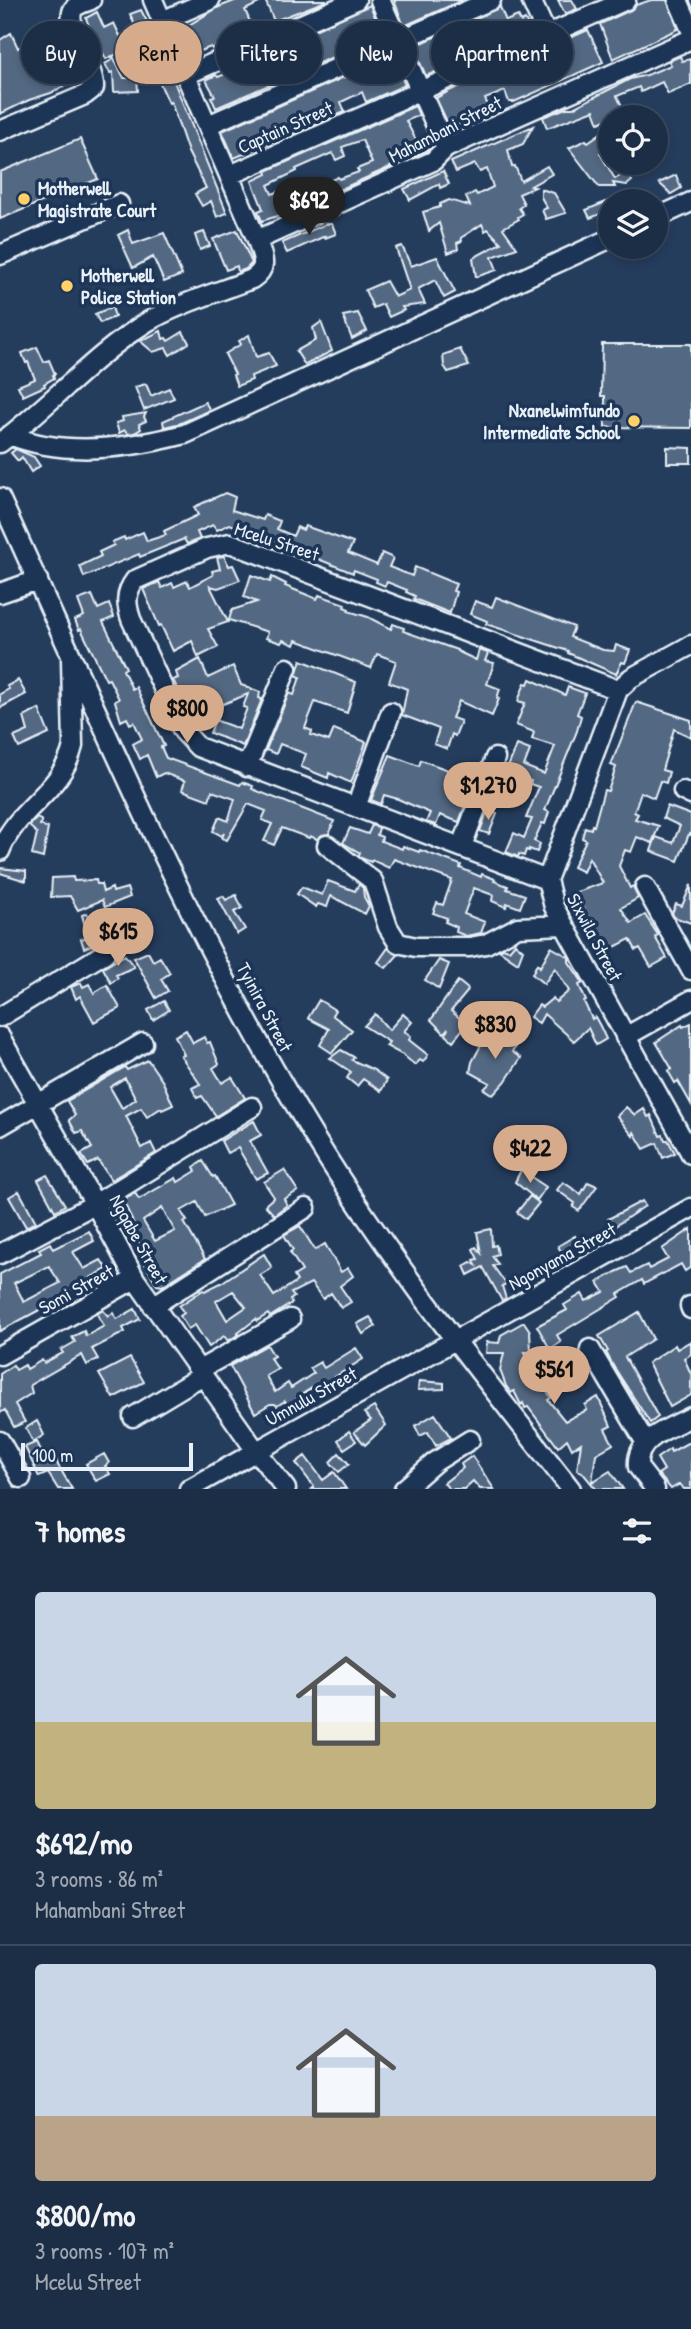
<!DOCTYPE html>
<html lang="en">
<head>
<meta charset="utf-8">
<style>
  body { margin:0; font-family:"Patrick Hand",sans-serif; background:#25364d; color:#f1f3f6; height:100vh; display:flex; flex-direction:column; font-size:26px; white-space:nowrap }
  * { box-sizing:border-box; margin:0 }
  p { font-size:23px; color:#a0a8b3 }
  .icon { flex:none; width:38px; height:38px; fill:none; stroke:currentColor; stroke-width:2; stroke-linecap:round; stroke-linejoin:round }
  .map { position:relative; height:1489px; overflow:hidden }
  .sheet { display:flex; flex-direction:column; background:#1c2e46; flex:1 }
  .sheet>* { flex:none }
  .guide { position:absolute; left:21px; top:21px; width:649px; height:63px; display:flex; gap:14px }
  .controls { position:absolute; left:598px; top:105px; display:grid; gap:14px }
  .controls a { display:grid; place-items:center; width:70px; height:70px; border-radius:50%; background:#1c2e46; box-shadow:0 4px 10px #0003,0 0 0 2px #3a4a5f; font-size:35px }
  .scale { position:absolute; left:21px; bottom:18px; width:172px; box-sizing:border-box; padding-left:7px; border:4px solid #e8f1f8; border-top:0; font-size:19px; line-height:24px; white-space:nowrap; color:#e8f1f8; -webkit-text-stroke:5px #1d3557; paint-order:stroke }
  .price { position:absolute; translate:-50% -60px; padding:0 16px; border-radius:24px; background:#d6ab8b; color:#111; font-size:23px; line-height:46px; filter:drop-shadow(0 2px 4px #0008) }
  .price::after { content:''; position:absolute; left:50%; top:42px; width:21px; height:16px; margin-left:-10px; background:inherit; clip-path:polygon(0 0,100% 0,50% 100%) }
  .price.selected { background:#222; color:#fff }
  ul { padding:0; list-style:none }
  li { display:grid; align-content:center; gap:14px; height:371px; padding:0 35px }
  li+li { border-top:2px solid #3a4a5f }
  li span { display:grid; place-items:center; height:217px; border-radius:7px; color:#555 }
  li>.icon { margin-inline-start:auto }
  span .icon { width:126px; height:126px; fill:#fffc; stroke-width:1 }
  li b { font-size:30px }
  h2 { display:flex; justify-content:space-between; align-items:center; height:84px; padding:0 35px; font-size:30px }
  .tag { padding:0 24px; border-radius:32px; background:#1c2e46; box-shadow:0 4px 10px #0003,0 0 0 2px #3a4a5f; font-size:24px; line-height:63px }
  .tag.selected { background:#d6ab8b; color:#111 }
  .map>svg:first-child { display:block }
</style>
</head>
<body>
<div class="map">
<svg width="691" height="1489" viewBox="0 0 691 1489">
  <rect width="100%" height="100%" fill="#253d5d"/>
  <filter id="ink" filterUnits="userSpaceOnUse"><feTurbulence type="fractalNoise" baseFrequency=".0143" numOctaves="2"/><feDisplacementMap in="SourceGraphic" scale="14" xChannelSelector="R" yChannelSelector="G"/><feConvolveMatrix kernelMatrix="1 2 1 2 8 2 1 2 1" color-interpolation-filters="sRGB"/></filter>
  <g filter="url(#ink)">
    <path fill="#536782" stroke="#e8f1f8" stroke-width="2" fill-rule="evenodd" d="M237,0H265L245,10L253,29L221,42L222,44L212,49L211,47L189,55L184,44L190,41L184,28L219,7Z
      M265,0H326V1L274,21Z
      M394,0H463L404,26Z
      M558,0H572L577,9L565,14Z
      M651,0H667L678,28L676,30L613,59L600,24L631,10L636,5Z
      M370,5L383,35L216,108L211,97L215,96L206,80L216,75L218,77L238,69L237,66L241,63Z
      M500,7L506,21L518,16L521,22L525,20L531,30L426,76L413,47Z
      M141,10L160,47L227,213L217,217L211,201L202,206L195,194L206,188L188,152L171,102L169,103L162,88L145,42L113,56L124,78H137L138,91L114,92L113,72L110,73L105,64L112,60V56L106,59L98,43L96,44L86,18L97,12L104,28L114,23L120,36L137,30L130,14Z
      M588,30L603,62L514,102H509L505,91L485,99L491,112L463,124L449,126L436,98L449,91Z
      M11,33L18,48L23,45L37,71L40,69L42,74L59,65L60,67L64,65L67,70L77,67L81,77L51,93L29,100L0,114V40Z
      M392,56L405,85L366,102L362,92L341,102L345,112L234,158L222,131Z
      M680,56L682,61L691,59V84L668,94L662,82L641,92L639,87L617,96L625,112L599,123L594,110L547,128L543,117L566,108H573L630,79L647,75L671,65L669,61Z
      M415,106L419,115L406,121L417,142L428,137L432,145L426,151L290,212L262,221L258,211L263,209L252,181L267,174L266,171ZM362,140L372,163L357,169L359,172L339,179L338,177L303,192L299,184L272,194L268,185L297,171L296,169L332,153L336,160L345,156L342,147Z
      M533,126L523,144L508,150L512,167L515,166L521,181L547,166L552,174L531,186L535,187L519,194L524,204L519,208L523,214L518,217L519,219L503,228L517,248L492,257L497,270L476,277L473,258L501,243L488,229L485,231L482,224L461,238L462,241L457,243L458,249L448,253L439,223L429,231L423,212L440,207V204L449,200L470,206L466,197L475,192L477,195L493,187L487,169L480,172L475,164L456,172L451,162Z
      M601,133L610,146L600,153L615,179L628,171L632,181L627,185L613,183L615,187H599L569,148L586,140L588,142Z
      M80,139L98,179L0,219V172Z
      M443,171L449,184L440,188L439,184L410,200L404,189Z
      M676,175L681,188L671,194L659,183Z
      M541,189L554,193L566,213L546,219L542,210L547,208L541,197Z
      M611,200V210L590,218L586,210Z
      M326,224H332L336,234L325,238V236L287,253L282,243Z
      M128,230L133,244L164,233L182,275L164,282L153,257L133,268L118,235Z
      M237,230L252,263L246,269L238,272L237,266L226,270L213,239Z
      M204,232L210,246L200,250L195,235Z
      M402,246L411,266L437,257L455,292L444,298L435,280L418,289L425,304L402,307L404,310L389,317L383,304L373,308L365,290L386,281L395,297L410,290L396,248Z
      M112,307L115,317L100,323L95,314Z
      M358,313L367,331L352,339L343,316Z
      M321,322L332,351L305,365L296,351L316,340L313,328Z
      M161,331L163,339L166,338L168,341L183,332L189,343L170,355L166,348L153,352L140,341Z
      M249,335L256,357L269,353L276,366L251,376L252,380L237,386L233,375L235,374L225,354L241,344L239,341Z
      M602,344H691V428L605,427V396H601Z
      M37,347L44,362L49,360L55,374L53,375L54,378L44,384L45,386L23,396L18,386L35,379L28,362L26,363L22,353Z
      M460,349L469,366L448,372L444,366L443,355Z
      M146,384L151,396L169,388L174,398L144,410L135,387Z
      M205,402L210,410L181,423L164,427L163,421Z
      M146,413L144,417L146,421L139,424L141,429L134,433L128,434L125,430L119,433L116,423L123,421L122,417Z
      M667,447L691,448V463H667Z
      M16,449L34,457L40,466L31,472L22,457L18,461L11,453Z
      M225,493L235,497L232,510L263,520L265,515L280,521L277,529L293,536L297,527L303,530L305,526L353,543L348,553L377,565L382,553L393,558L389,567L412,576L415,567L456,584L453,591L456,592L450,613L414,599L415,596L406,592L407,590L387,582L385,586L376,582L377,579L354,570L353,573L230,524L217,530L213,525L197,532L200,539L187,544L184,539L140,557L139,554L84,577L80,566L101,556L99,552L114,545L112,542L124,537L125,540L143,532L147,541L166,535L164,531L198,515L194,507Z
      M224,556L229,566L233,565L240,580L218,588L210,586L228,622L208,629L218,647L198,657L192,641L173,651L161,625L159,626L143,589L159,582L162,588L172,583L174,587L187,581L190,587L213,575L212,571L220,569L217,557Z
      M251,575L270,582L272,577L286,584L285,586L305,594L317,599L319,595L345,604L344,607L349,609L348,611L368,617L391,629L393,624L404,628L403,631L457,650V651L476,660L479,650L488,653L485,661L494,663L487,684L500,689L497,698L499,699L492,716L459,701L452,718L461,721L455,736L452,734L447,749L434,744L439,729L402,715L407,689L389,682L396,661L377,654L371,668L296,640L294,645L283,640L281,643L266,638L268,632L229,620L232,610L257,602L244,597Z
      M92,595L98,609L109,604L114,617L103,622L126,668L123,670L132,689L136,687L164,746L161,747L166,758L240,785L242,782L253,786L252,789L334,821L329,834L322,835L317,839L310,836L309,838L282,828L274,845L264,841L272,824L262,820L266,811L248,804L227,840L222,838L224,833L222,836L213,831L219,817L228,821L235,799L212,791L209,800L182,790L185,781L164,773L156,777L147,755L140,759L133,744L142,739L134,722L130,724L127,718L121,721L115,701L119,699L109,679L106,680L81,629L79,630L75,620L84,616L78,600Z
      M496,597L574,627L570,637L603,650L614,651L616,645L630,650L625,663L622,662L616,674L568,653V651L486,624L487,621L470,614L475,601L492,607Z
      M200,659L208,678L233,666L241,685L260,692L259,698L262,699L243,746L210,733L215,720L239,729L247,708L243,707L248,694L198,714L190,697L183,700L173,680L178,678L176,672Z
      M301,660L356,682L347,713L315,702L305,728L312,731L311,735L329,741L334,729L366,742L351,783L329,773L328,778L301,767L306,754L280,744L276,754L266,750L289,693L294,695L300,677L296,675Z
      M530,679L565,695L568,687L585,693L577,714L581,716L577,731L545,810L549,812L545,824L542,823L534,841L540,844L537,852L529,849V851L526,850L524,856L519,854L518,857L506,852L514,833L524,838L532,819L526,818L539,787L530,784L531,781L506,772L517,745L530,750L524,766L544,774L555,746L532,739L534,732L516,725L525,703L518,701L525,683L528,684Z
      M18,680L26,694L0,708V694L9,689L7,686Z
      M636,702L691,720V737L674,729L662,770L669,772L666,783L660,781L654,798L641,792L634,812L638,814L635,819L659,826L652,843L637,837L631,852L625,850L619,866L630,888L633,886L638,898L621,908L631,923L645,915L658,935L655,937L667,958L651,967L640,948L636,950L630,939L605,952L596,936L592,938L586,928L592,925L580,903L577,904L574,893L603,883L589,858L583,872L573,867L586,840L582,838L585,827L591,829L592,825L594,826L604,790L608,791L616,767L611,765Z
      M39,709L49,734L19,748L14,737L28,731L24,717Z
      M390,755L419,766L421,760L459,774L460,771L469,774L468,777L473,779L470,787H472L459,822L440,815L436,825L426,822L430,813L398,799L384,795L381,804L371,800Z
      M667,806L691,815V835L689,834L678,861L651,851L656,837L673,843L680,826L663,818Z
      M488,810L497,814L489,834L480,831Z
      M37,818L42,821L40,825L48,828L43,858L32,855L37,833L29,826Z
      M372,825L379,828L377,835L382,837L381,841L402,849L403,846L419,852L420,850L461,865L460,868L481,877L482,874L495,879L494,881L508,886L507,889L525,895L520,908L507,903L506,907L492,901L493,895L474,888L464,914L485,922L481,933L466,936L456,932L457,927L445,922L447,918L433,913L437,903L443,905L452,880L394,859L389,868L372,860L371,862L361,858L359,856L360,853L343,843L350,828L368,834Z
      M0,868L26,871V881L0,873Z
      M73,877L74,881L96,880L97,884H101L103,892L112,888L113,892L127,888L130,897L105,907L102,900L78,910L70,896L51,897L52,878Z
      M328,881L355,891L359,884L363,888L364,897L369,906L365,914L331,896L327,907L318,904L316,907L297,894L302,887L322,895Z
      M691,885V923L674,917L672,913L676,904L682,906Z
      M236,895L242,908L234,912L245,929L237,934L218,898L223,896L226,900Z
      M87,913L95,931L111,922L118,936L84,948L81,939L88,937L82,915Z
      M515,943L523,950L518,963L499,950L503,948L509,950Z
      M551,947L569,957V962L583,983L579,985L586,1001L584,1002L592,1019L595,1017L600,1026L606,1039L596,1045L588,1028L574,1041L544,1014L539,1023L530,1017L539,1005L542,1007L553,998L556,1002L569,991L555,968L544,984L532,974L537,964L540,967Z
      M388,948L398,955L386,968L378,962Z
      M148,952L153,961L160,957L170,973L161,979L168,991L156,998L134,958Z
      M125,955L134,967L116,975L118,978L111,983L103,968Z
      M439,960L449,964L439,989L425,980Z
      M458,981L468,989L467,992L451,1011L467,1024L453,1041L446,1035L448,1028L444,1033L431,1020Z
      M81,983L83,987L89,984L94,993L107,985L120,1008L94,1022L80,996L76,999L71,987Z
      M319,1000L335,1010L332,1015L352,1030L332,1053L320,1045L329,1029L308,1018Z
      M164,1001L169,1010L153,1020L148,1010Z
      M375,1014L389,1030L403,1014L412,1022L404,1031L411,1036L409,1040L428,1055L423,1062L420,1060L415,1065L403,1055L386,1046L389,1042L364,1026Z
      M691,1023V1104L678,1081L675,1083L668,1071L672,1069L656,1042L682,1025L683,1027Z
      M492,1025L504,1034L501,1038L515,1048L512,1052L521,1058L505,1082L493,1095L484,1089L490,1083L470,1072L472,1062Z
      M186,1030L193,1043L204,1037L207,1043L210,1042L219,1064L213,1068L222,1083L232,1077L245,1098L216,1116L202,1096L197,1098L192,1088L200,1084L181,1056L184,1055L175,1036Z
      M341,1050L354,1057L352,1060L374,1070L387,1080L381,1091L363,1079L357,1086L347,1078L351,1072L330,1058Z
      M148,1060L163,1082L173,1105L162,1110L161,1108L147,1117L141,1108L126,1116L142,1148L151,1143L156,1153L111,1180L98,1160L88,1165L81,1154L92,1148L82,1131L76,1133L69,1120L75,1115L67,1101L125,1067L127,1070ZM125,1078L136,1099L122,1108L110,1087Z
      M626,1107L635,1115L644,1109L648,1117L651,1115L660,1136L663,1135L665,1140H668L675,1153L663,1158L657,1143L644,1149L634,1132L633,1136L617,1116Z
      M254,1121L261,1135L250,1141L268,1173L256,1179L238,1148L227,1153L221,1141Z
      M203,1161L213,1177L215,1176L231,1205L205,1217L197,1202L181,1211L187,1221L184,1222L205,1259L162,1286L157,1285L138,1251L142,1248L136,1237L139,1236L123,1200L135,1193L139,1199L176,1178L178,1182L196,1171L194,1167ZM162,1208L175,1231L155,1241L143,1221Z
      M284,1170L298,1191L284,1199L287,1205L274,1215L265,1205L274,1197L264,1182Z
      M521,1170L546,1187L537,1200L515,1182Z
      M47,1175L65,1205L55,1211L38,1180Z
      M563,1182L581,1194L588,1182L597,1186L579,1211L573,1207L575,1203L557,1190Z
      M19,1191L36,1222L26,1227L9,1197Z
      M530,1196L539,1203L526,1219L517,1212Z
      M642,1201L645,1206L612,1228L608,1219Z
      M300,1226L315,1250L325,1244L341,1272L348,1268L353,1276L340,1286L351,1302L341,1308L331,1293L323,1299L311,1283L291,1293L294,1297L290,1300L292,1303L270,1317L268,1314L257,1321L256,1319L238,1333L239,1334L228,1341L224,1336L209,1347L195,1325L188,1329L180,1316L184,1313L179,1306L203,1290L205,1291L221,1283L264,1254L272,1268L260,1275L274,1296L297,1281L294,1276L302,1271L290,1252L293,1250L284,1235ZM233,1291L246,1307L227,1320L216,1301Z
      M491,1229L492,1246L496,1245L498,1254L492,1256L498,1264L493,1266L506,1284L502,1286L506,1299L502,1301L483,1267L468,1275L464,1266L471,1262L476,1265L474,1260L478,1259L473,1249L476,1247L481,1253L477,1232Z
      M691,1229V1267L685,1271L681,1264L644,1284L642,1280L618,1294L620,1297L557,1335L561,1342L550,1349L537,1326L567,1310L564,1305L582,1294L586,1301L604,1292L598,1282L616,1272L627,1267L631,1273L647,1265L649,1269L668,1259L662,1249Z
      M89,1231L94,1241L73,1252L84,1269L101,1260L107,1269L90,1278L94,1287L82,1294L78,1286L61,1296L62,1298L0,1331V1274L41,1253L39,1249L50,1243L53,1249ZM49,1266L60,1283L24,1302L14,1283Z
      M575,1236L579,1245L563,1255L558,1246Z
      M135,1309L140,1319L123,1328L125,1332L92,1349L98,1359L87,1365L82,1355L30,1385L32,1393L15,1404L25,1422L14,1427L5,1410L0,1413V1374L13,1365L16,1370L25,1365L27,1369L42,1360L44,1363L63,1353L61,1350L75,1342L72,1337L84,1331L86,1336L104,1326L97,1314L103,1310L108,1316L113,1313L117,1319Z
      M639,1312L653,1339L625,1357L658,1417L650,1423L612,1364L606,1352L608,1351L599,1336Z
      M370,1317L376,1326L363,1334L357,1324Z
      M524,1322L530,1331L531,1352H525L529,1360L530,1375L536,1372L551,1398L548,1400L565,1421L587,1410L585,1405L598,1397L611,1426L605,1429L613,1444L596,1454L592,1482L610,1471L623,1489H596L582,1472L577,1470L581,1443L572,1449L567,1439L558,1447L528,1407L525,1408L523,1403L521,1405L514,1391L511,1393L506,1386L500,1370L504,1353H486L487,1342L499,1343L501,1335Z
      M691,1341V1354L684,1358L691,1374V1395L670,1407L648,1363L675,1345L677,1349Z
      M267,1345L274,1356L270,1358L278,1369L266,1376L275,1392L288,1383L291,1388L314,1373L310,1368L320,1362L324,1368L356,1348L363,1359L335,1377L338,1380L331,1384L332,1387L323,1392L318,1384L301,1395L304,1399L290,1409L285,1401L277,1406L275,1404H270L255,1413L230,1366Z
      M130,1358L144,1382L113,1398L99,1374Z
      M419,1381L444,1383V1389L418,1390Z
      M374,1407L386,1425L365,1445L354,1432L371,1420L364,1413Z
      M435,1414L451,1438L436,1446L428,1432L420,1436L415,1426Z
      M37,1421L44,1435L33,1442L26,1428Z
      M349,1431L356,1441L344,1449L338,1440Z
      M691,1441V1489H684L680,1484L671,1489L658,1474L664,1470L657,1458L670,1449L671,1452Z
      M37,1442L44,1457L54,1453L58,1465L72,1489H58L48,1473L39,1477L25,1447Z
      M339,1453L349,1464L339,1472L330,1462Z
      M104,1454L109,1463L105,1466L110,1474L96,1481L86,1464Z
      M305,1456L323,1480L334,1472L346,1489H312L314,1487L296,1463Z
      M472,1456L494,1489H480L473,1481L464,1489H449L444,1483L463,1468L461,1464Z"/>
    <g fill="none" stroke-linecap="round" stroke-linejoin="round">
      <defs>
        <path id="minor" d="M380,0L446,148
          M531,0L547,35
          M678,0L691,30
          M162,21L210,0
          M186,75L356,0
          M208,125L491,0
          M0,131L85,95L94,88C96,67 60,22 75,7C79,4 86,2 91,0
          M230,175L626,0
          M656,218L691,202
          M257,240L433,161L446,148L691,39
          M0,255L119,204
          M10,435C63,457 131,448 185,434L611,238
          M0,443C51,405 93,356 147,322C177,304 219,292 252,279C270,267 262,257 257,240L153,0
          M0,498C96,708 185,922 304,1120C382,1251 477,1369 571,1489
          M0,593L38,580
          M691,645L631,678L618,690L547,880L554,907L691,1154
          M247,767L287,668
          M683,791L691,795
          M356,807L391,712
          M327,845L373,881L388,927L398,943L416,947H470L486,944L518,927L564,925
          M462,846L495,758
          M0,851C17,807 62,792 73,746L71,659
          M547,880L198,747L183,731L131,619C126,604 125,593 135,580L207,548L230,543L618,690
          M645,887L691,970
          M0,1017L105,953
          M0,1037L95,1204L135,1279L256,1451L286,1489
          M625,1037L691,1000
          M0,1126L143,1043
          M0,1254L95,1204L252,1107
          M153,1306L306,1208
          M690,1306L691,1309
          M590,1349L646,1443
          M0,1355L135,1279
          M199,1370L290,1319
          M133,1417L203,1375
          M0,1441L21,1478
          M189,1489L691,1208
          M404,1489L435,1462L470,1440
          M655,1489L638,1467C635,1438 670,1428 691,1417"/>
      </defs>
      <use href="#minor" stroke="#e8f1f8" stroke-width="23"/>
      <use href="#minor" stroke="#1d3557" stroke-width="18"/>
    </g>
  </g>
  <g fill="#ffd166" stroke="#1d3557" stroke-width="2.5">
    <circle cx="24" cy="199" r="7"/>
    <circle cx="67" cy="286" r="7"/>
    <circle cx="634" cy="421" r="7"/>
  </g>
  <g text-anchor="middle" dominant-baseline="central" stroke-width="7" stroke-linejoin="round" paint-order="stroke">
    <g font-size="19" fill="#e8f1f8" stroke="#1d3557">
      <text transform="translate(285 127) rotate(-24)">Captain Street</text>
      <text transform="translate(445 129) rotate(-27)">Mahambani Street</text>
      <text transform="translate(277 541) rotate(18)">Mcelu Street</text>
      <text transform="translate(595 937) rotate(62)">Sixwila Street</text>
      <text transform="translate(265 1007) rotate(62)">Tyinira Street</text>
      <text transform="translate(139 1239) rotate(61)">Ngqabe Street</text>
      <text transform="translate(562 1256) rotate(-29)">Ngonyama Street</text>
      <text transform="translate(76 1289) rotate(-29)">Somi Street</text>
      <text transform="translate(311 1396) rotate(-29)">Umnulu Street</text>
    </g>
    <g font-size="19" font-weight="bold" fill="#e8f1f8" stroke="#1d3557" text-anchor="start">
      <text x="38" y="188">Motherwell<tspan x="38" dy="22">Magistrate Court</tspan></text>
      <text x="81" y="275">Motherwell<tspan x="81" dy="22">Police Station</tspan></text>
      <text x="620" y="410" text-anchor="end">Nxanelwimfundo<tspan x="620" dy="22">Intermediate School</tspan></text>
    </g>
  </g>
</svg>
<div class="controls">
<a><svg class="icon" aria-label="locate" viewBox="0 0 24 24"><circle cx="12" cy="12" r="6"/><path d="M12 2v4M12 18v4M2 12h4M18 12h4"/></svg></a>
<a><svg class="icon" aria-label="layers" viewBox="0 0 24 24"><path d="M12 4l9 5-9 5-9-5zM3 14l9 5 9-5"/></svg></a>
</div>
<div class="scale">100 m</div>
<b class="price selected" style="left:309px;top:237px">$692</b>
<b class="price" style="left:187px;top:745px">$800</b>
<b class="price" style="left:488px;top:822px">$1,270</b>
<b class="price" style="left:118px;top:968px">$615</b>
<b class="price" style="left:495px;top:1061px">$830</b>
<b class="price" style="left:530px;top:1185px">$422</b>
<b class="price" style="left:554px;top:1406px">$561</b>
<div class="guide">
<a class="tag">Buy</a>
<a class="tag selected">Rent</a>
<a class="tag">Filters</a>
<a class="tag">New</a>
<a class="tag">Apartment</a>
</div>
</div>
<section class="sheet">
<h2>7 homes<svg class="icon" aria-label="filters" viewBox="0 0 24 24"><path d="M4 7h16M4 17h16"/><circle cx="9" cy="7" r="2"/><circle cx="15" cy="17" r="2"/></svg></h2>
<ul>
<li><span style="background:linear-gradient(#c9d6e8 60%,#c2b280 0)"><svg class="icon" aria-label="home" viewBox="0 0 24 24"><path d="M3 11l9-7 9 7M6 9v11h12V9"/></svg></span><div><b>$692/mo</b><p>3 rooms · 86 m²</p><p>Mahambani Street</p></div></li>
<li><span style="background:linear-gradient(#c9d6e8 70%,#b9a48a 0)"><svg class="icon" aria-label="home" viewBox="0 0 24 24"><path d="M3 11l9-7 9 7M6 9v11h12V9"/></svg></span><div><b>$800/mo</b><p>3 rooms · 107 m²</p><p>Mcelu Street</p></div></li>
</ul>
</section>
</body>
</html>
